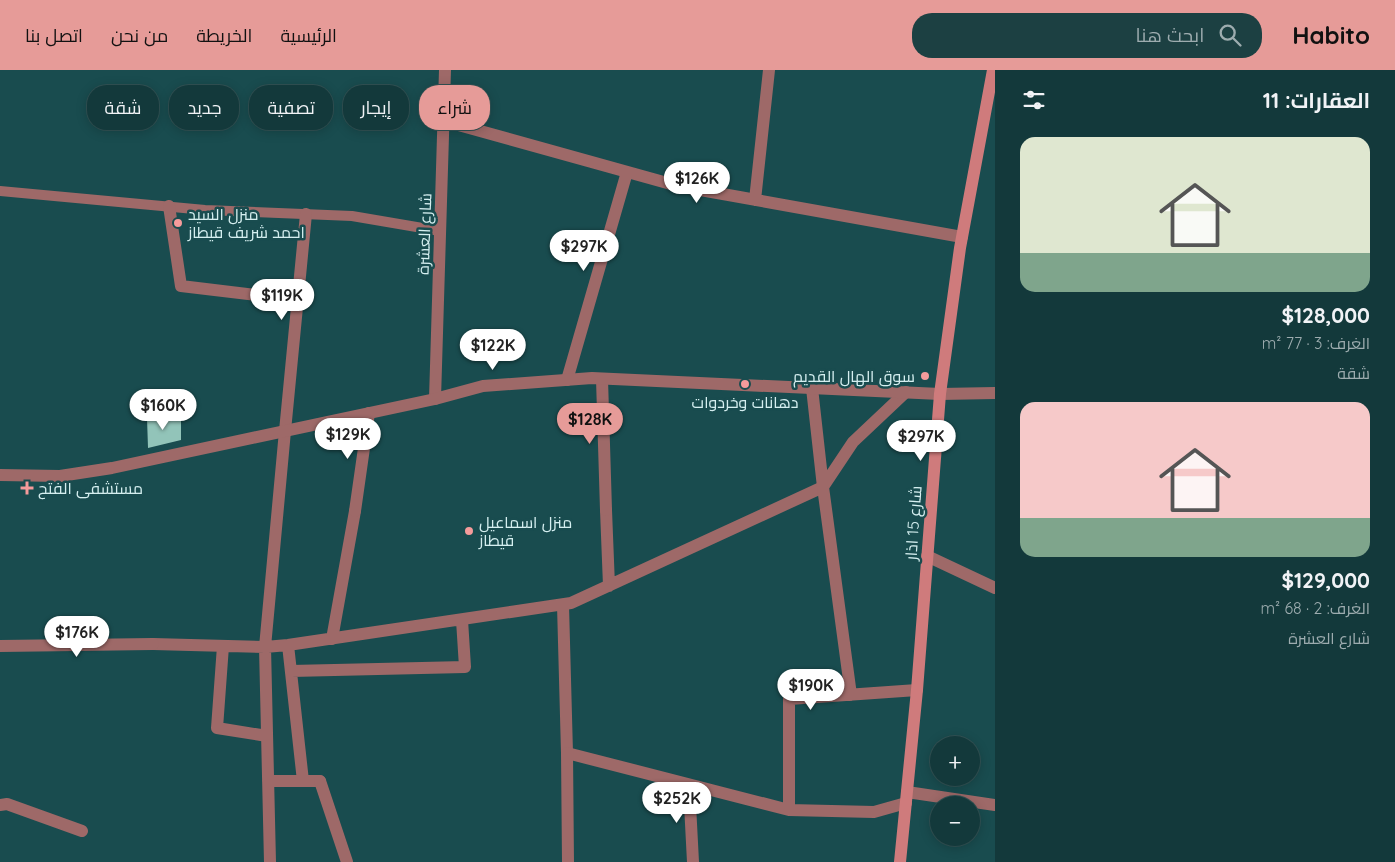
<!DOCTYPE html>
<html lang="ar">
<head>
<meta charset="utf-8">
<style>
  body { margin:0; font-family:Quicksand,Cairo,sans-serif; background:#1c4042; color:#f1f3f6; direction:rtl; height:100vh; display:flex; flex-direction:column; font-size:19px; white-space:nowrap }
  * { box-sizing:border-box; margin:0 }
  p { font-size:16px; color:#9dacaf }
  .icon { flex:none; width:28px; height:28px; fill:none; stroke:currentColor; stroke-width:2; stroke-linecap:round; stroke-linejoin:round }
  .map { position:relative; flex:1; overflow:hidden; direction:ltr }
  .details { display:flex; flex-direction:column; background:#13393b; width:400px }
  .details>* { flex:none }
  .hud { position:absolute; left:15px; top:15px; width:475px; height:45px; direction:rtl; display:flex; gap:10px }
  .controls { position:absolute; left:930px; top:666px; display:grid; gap:10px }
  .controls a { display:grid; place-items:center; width:50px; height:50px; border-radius:50%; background:#13393b; box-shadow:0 2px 12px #0003,0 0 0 1px #325355; font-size:25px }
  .price { position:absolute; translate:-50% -42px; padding:0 11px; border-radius:18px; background:#fff; color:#222; font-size:16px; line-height:32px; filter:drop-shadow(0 1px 2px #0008) }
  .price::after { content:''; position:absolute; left:50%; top:30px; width:15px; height:11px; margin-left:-8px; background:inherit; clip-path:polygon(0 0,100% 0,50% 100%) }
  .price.current { background:#e69b98; color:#111 }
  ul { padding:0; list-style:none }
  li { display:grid; align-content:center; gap:10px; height:265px; padding:0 25px }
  li span { display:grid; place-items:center; height:155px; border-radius:15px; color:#555 }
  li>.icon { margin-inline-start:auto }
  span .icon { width:90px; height:90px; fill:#fffc; stroke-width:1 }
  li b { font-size:21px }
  h2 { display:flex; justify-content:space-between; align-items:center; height:60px; padding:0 25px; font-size:21px }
  .pill { padding:0 18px; border-radius:20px; background:#13393b; box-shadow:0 2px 12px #0003,0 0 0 1px #325355; font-size:18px; line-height:45px }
  .pill.current { background:#e69b98; color:#111 }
  header { display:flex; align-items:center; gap:30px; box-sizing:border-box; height:70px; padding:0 25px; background:#e69b98; color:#111 }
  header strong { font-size:24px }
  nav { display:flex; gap:28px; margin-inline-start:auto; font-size:18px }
  .search { width:350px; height:45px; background:#1c4042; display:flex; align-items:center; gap:12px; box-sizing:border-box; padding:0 18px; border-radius:20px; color:#9dacaf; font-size:19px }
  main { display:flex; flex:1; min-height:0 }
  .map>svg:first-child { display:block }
</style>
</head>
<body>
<header>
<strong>Habito</strong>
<div class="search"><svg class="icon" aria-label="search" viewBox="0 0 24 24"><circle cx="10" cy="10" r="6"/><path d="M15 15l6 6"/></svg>ابحث هنا</div>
<nav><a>الرئيسية</a><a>الخريطة</a><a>من نحن</a><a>اتصل بنا</a></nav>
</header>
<main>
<section class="details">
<h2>العقارات: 11<svg class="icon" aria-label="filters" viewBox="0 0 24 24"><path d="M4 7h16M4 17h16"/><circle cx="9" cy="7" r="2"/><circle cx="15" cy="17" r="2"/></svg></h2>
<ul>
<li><span style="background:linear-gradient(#dfe7d0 75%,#7fa58c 0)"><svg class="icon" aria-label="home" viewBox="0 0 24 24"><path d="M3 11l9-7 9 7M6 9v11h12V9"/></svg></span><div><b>$128,000</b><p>الغرف: 3 · 77 m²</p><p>شقة</p></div></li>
<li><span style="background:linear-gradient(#f6c9c9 75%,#7fa58c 0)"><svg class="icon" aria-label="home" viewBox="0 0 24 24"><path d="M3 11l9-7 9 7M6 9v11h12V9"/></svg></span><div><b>$129,000</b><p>الغرف: 2 · 68 m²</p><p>شارع العشرة</p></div></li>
</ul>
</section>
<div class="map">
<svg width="995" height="792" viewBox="0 0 995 792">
  <rect width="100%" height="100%" fill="#194c4f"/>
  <path fill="#92c4b9" d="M170,346L172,350H181V370L148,378L147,348Z"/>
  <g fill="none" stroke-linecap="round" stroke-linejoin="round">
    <path stroke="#9e6968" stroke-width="10" d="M0,121L205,140L352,146L440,161"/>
    <path stroke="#9e6968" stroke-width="12" d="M606,440L609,516
      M563,535L567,683
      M332,569L355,441
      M153,574L265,577L288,575L571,533L823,417
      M288,575L303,711
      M223,576L217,658L267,666
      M291,601L465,597L462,550
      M268,711H320
      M270,792L265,577L285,361"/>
    <path stroke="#9e6968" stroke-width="12" d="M444,51L678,116L962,167
      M755,130L769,0
      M169,136L181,216L298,230
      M602,309L606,440
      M567,310L627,102
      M812,318L823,417
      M435,329L445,0
      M285,361L306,144
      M355,441L369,343
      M927,486L995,518
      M0,576L153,574
      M851,625L823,417L853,372L906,322
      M320,711L347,792
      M689,715L693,792
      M907,722L995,735
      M0,735L7,734L82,761
      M789,740V629L917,620
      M568,792L567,683L789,740L874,742L906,733"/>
    <path stroke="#9e6968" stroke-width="12" d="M0,405L60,406L112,398L435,329L483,316L592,308L940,324L995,323"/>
    <path stroke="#cf7b7c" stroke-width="12" d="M900,792L917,620L940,324L960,178L993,0"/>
  </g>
  <g fill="#f59b9b" stroke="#194c4f" stroke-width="2">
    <circle cx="178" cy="153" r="5"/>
    <circle cx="925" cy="306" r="5"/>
    <circle cx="745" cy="314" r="5"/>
    <path d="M24.5 410.5h5v5h5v5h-5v5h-5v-5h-5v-5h5z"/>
    <circle cx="469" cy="461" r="5"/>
  </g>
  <g text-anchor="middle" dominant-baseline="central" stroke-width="5" stroke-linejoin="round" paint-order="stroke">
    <g font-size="16" fill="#d5eff0" stroke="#194c4f" text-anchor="start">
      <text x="188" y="144">منزل السيد<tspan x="188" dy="18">احمد شريف قيطاز</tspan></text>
      <text x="915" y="306" text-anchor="end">سوق الهال القديم</text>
      <text x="745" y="332" text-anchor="middle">دهانات وخردوات</text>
      <text x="38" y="418">مستشفى الفتح</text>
      <text x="479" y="452">منزل اسماعيل<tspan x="479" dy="18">قيطاز</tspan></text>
    </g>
    <g font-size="16" fill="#d5eff0" stroke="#194c4f">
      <text transform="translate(424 164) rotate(-88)">شارع العشرة</text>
      <text transform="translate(913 453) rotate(-86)">شارع 15 اذار</text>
    </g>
  </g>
</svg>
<div class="controls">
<a>+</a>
<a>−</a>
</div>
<b class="price" style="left:697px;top:134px">$126K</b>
<b class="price" style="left:584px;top:202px">$297K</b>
<b class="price" style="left:282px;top:251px">$119K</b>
<b class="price" style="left:493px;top:301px">$122K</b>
<b class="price" style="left:163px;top:361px">$160K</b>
<b class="price current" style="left:590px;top:375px">$128K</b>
<b class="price" style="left:348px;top:390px">$129K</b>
<b class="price" style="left:921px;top:392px">$297K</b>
<b class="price" style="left:77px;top:588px">$176K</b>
<b class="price" style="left:811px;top:641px">$190K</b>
<b class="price" style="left:677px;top:754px">$252K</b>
<div class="hud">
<a class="pill current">شراء</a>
<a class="pill">إيجار</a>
<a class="pill">تصفية</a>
<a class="pill">جديد</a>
<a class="pill">شقة</a>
</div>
</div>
</main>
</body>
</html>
